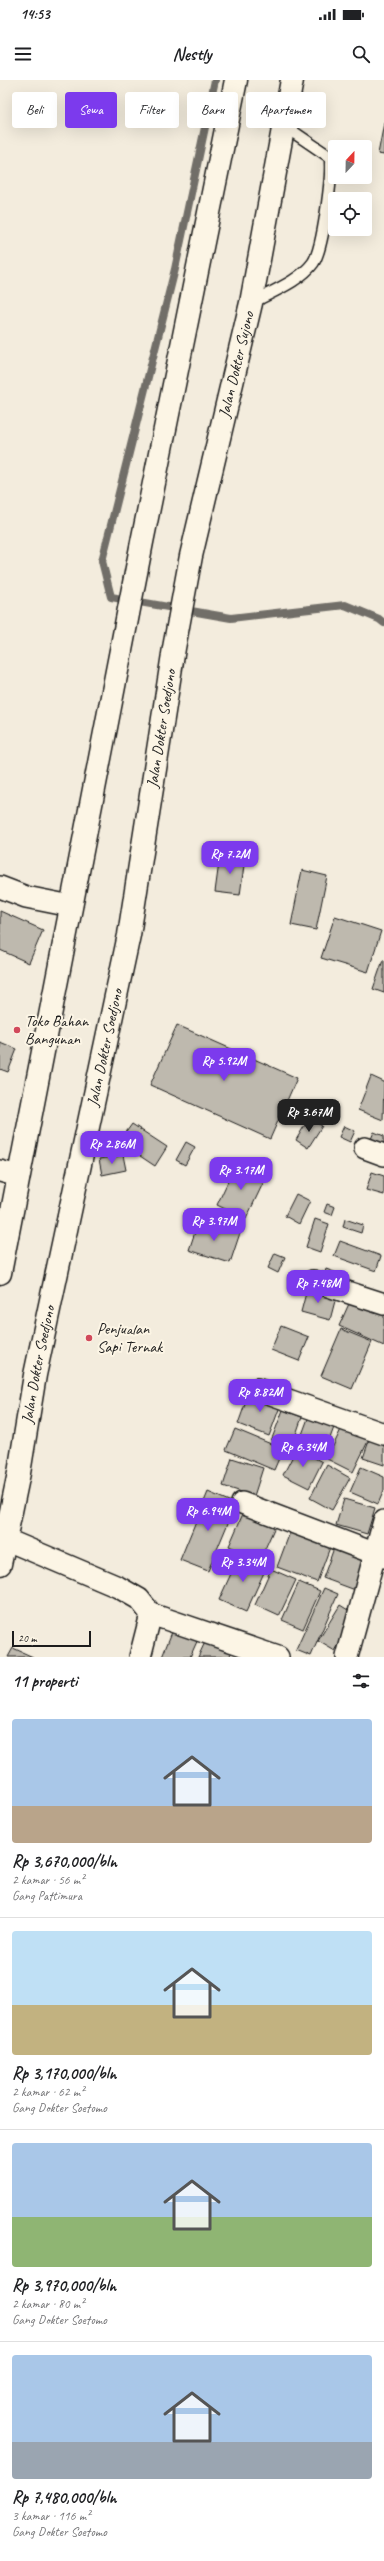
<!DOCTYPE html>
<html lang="id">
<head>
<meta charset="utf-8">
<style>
  body { margin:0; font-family:Caveat,sans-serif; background:#f2f2f2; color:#202124; height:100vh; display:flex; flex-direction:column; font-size:15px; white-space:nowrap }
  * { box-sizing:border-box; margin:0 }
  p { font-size:13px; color:#757577 }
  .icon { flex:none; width:22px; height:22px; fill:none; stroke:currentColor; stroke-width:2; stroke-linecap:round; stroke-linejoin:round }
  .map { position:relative; height:1577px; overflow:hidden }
  .details { display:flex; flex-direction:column; background:#fff; flex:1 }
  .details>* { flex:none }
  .banner { position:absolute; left:12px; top:12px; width:360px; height:36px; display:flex; gap:8px }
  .needle { width:26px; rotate:22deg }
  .buttons { position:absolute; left:328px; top:60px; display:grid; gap:8px }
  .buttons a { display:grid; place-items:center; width:44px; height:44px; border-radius:4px; background:#fff; box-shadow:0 4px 16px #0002; font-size:20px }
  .scale { position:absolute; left:12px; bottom:10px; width:79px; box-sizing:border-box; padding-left:4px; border:2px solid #1c1c1c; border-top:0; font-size:11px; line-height:14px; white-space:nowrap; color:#1c1c1c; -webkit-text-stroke:3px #fcf5e5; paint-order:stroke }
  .price { position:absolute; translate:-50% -34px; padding:0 9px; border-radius:8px; background:#7c3aed; color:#fff; font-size:13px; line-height:26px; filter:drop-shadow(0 1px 2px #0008) }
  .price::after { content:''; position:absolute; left:50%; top:24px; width:12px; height:9px; margin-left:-6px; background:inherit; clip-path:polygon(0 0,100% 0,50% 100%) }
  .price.selected { background:#222; color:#fff }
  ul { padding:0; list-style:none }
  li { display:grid; align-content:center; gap:8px; height:212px; padding:0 12px }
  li+li { border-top:1px solid #e0e0e0 }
  li span { display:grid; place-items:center; height:124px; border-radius:4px; color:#555 }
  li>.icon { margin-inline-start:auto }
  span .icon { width:72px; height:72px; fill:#fffc; stroke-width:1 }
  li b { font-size:17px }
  h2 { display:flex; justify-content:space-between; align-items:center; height:48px; padding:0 12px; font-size:17px }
  .pill { padding:0 14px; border-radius:4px; background:#fff; box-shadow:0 4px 16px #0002; font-size:14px; line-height:36px }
  .pill.selected { background:#7c3aed; color:#fff }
  .status { display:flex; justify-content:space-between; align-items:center; height:28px; padding:0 20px; background:#fff; direction:ltr }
  .status svg { height:11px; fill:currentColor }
  header { display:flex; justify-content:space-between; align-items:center; height:52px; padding:0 12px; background:#fff; font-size:18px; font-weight:700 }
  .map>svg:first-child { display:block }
</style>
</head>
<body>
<div class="status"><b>14:53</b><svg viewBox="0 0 49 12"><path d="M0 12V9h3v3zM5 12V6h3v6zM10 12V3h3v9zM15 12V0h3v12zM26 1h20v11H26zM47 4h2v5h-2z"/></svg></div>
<header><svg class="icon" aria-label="menu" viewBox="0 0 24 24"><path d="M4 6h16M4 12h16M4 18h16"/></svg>Nestly<svg class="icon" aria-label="search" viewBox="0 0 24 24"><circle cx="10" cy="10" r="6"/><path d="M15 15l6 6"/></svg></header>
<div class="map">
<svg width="384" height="1577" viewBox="0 0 384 1577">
  <rect width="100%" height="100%" fill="#f3ecdd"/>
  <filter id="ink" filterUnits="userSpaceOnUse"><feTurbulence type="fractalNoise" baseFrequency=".025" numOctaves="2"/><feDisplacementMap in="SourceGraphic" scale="8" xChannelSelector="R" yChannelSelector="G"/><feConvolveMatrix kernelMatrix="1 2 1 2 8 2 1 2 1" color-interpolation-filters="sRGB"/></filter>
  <g filter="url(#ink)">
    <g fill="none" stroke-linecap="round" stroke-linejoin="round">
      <path stroke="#716e68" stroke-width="8" d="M215,0L175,189L102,481L111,517L231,538L345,525L379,539L384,543"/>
    </g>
    <path fill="#beb9ae" stroke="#1c1c1c" d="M384,43V75L378,74Z
      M220,775L245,778L240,815L215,812Z
      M302,790L327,796L316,850L291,845Z
      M0,831L43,850L29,883L0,870Z
      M335,836L381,851L368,892L321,878Z
      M383,880H384V913L373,909Z
      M177,945L297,998L270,1059L150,1005Z
      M0,962L17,969L8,992L0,989Z
      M371,996L384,1002L383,1040L358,1030Z
      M309,1038L322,1046L308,1068L296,1060Z
      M132,1044L167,1067L155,1086L119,1062Z
      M344,1046L355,1051L350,1062L339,1057Z
      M374,1052L384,1056V1073L368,1066Z
      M186,1062L195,1067L185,1085L176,1080Z
      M123,1075L126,1090L102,1095L99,1079Z
      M236,1084L266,1097L246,1139L217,1125Z
      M372,1092L384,1096V1115L366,1110Z
      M296,1114L310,1121L299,1144L285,1136Z
      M327,1124L335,1127L332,1135L324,1132Z
      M315,1139L329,1144L320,1172L306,1167Z
      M345,1139L363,1145L361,1153L343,1147Z
      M199,1140L240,1153L230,1183L189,1170Z
      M340,1161L381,1176L376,1191L334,1176Z
      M275,1173L285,1177L278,1193L268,1188Z
      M326,1189L337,1193L334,1203L323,1199Z
      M307,1209L336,1217L330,1240L301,1232Z
      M352,1217L384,1231V1266L339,1246Z
      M281,1246L309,1257L299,1281L271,1270Z
      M341,1249L372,1262L352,1309L321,1296Z
      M250,1310L282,1321L269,1356L238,1344Z
      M283,1330L302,1337L291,1369L271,1361Z
      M310,1333L336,1342L323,1377L297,1368Z
      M344,1343L371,1355L353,1392L327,1379Z
      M235,1349L283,1369L274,1390L226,1370Z
      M371,1355L384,1359V1385L363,1378Z
      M297,1368L322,1382L309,1408L283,1395Z
      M232,1378L263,1388L254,1416L223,1406Z
      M327,1385L350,1398L332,1430L310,1418Z
      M361,1387L384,1397V1410L378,1424L350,1412Z
      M208,1412L236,1424L208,1491L180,1480Z
      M344,1419L375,1428L367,1454L336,1445Z
      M245,1429L277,1442L260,1480L229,1466Z
      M292,1447L332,1462L317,1502L277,1487Z
      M334,1468L370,1481L358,1511L323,1498Z
      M240,1474L267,1486L246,1532L219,1520Z
      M271,1489L296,1500L279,1536L255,1525Z
      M299,1502L320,1511L303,1549L282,1540Z
      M324,1508L338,1514L311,1576L296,1570Z
      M340,1525L356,1535L335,1571L318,1561Z
      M174,1547L199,1557L190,1577H162Z
      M207,1558L233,1570L229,1577H198Z
      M13,1568L33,1577H8Z"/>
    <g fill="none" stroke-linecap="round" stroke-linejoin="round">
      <defs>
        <path id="service" d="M251,223C271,212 300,201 313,183C323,169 333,94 330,77L283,45"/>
        <path id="minor" d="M0,807L26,817L71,826
          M365,1068L384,1075
          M0,1091L18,1096
          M313,1201L384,1224
          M257,1309L384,1354
          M242,1423L384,1477
          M0,1457L118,1507L139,1519L151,1534L278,1577
          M140,1577L151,1534
          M347,1577L384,1441"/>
        <g id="trunk">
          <path d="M0,1193L142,462L236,0"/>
          <path id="s1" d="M0,1484L19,1393L35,1295L129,855L174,568L191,476L251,223L292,0"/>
        </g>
      </defs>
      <use href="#service" stroke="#1c1c1c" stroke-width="14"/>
      <use href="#minor" stroke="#1c1c1c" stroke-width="24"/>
      <use href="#trunk" stroke="#1c1c1c" stroke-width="25"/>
      <use href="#service" stroke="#fcf5e5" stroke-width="11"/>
      <use href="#minor" stroke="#fcf5e5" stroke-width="21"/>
      <use href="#trunk" stroke="#fcf5e5" stroke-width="22"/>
    </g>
  </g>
  <g fill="#d1495b" stroke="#fcf5e5" stroke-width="1.5">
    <circle cx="17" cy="950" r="4"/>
    <circle cx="89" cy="1258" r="4"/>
  </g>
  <g text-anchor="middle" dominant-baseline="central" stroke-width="4" stroke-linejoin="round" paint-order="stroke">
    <g font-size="16" fill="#1c1c1c" stroke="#fcf5e5">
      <text stroke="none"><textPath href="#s1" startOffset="1223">Jalan Dokter Sujono</textPath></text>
      <text stroke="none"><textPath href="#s1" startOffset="851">Jalan Dokter Soedjono</textPath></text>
      <text stroke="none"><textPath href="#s1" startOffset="527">Jalan Dokter Soedjono</textPath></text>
      <text stroke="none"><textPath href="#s1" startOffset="203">Jalan Dokter Soedjono</textPath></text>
    </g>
    <g font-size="16" fill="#1c1c1c" stroke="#fcf5e5" text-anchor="start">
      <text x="25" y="941">Toko Bahan<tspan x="25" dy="18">Bangunan</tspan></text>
      <text x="97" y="1249">Penjualan<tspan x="97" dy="18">Sapi Ternak</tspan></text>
    </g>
  </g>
</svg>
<div class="buttons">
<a><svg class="needle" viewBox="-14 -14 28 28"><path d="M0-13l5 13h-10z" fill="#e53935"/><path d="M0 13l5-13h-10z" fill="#757577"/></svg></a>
<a><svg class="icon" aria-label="locate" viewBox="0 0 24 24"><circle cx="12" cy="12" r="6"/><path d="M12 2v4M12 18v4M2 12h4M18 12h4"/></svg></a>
</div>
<div class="scale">20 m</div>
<b class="price" style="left:230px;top:795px">Rp 7.2M</b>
<b class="price" style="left:224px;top:1002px">Rp 5.92M</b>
<b class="price selected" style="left:309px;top:1053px">Rp 3.67M</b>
<b class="price" style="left:112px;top:1085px">Rp 2.86M</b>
<b class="price" style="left:241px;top:1111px">Rp 3.17M</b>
<b class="price" style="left:214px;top:1162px">Rp 3.97M</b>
<b class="price" style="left:318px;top:1224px">Rp 7.48M</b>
<b class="price" style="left:260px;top:1333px">Rp 8.82M</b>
<b class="price" style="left:303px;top:1388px">Rp 6.34M</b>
<b class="price" style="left:208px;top:1452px">Rp 6.94M</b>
<b class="price" style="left:243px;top:1503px">Rp 3.34M</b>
<div class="banner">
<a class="pill">Beli</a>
<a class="pill selected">Sewa</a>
<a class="pill">Filter</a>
<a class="pill">Baru</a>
<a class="pill">Apartemen</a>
</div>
</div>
<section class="details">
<h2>11 properti<svg class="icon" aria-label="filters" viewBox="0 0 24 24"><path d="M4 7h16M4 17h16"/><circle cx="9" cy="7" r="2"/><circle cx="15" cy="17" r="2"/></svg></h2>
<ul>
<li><span style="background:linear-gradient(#a9c7e8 70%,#b9a48a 0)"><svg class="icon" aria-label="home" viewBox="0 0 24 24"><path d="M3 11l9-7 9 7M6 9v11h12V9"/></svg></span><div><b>Rp 3,670,000/bln</b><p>2 kamar · 56 m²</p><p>Gang Pattimura</p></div></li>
<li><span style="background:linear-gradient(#bfe0f5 60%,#c2b280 0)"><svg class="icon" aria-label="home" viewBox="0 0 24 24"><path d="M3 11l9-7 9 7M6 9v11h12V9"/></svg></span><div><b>Rp 3,170,000/bln</b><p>2 kamar · 62 m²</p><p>Gang Dokter Soetomo</p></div></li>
<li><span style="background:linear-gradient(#a9c7e8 60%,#8fb573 0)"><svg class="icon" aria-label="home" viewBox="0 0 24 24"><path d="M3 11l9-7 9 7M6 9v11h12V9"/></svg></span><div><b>Rp 3,970,000/bln</b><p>2 kamar · 80 m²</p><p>Gang Dokter Soetomo</p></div></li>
<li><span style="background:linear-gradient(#a9c7e8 70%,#9aa5b1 0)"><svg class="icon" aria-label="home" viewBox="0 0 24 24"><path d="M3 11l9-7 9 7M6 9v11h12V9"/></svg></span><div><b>Rp 7,480,000/bln</b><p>3 kamar · 116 m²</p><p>Gang Dokter Soetomo</p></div></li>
</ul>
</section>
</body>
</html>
